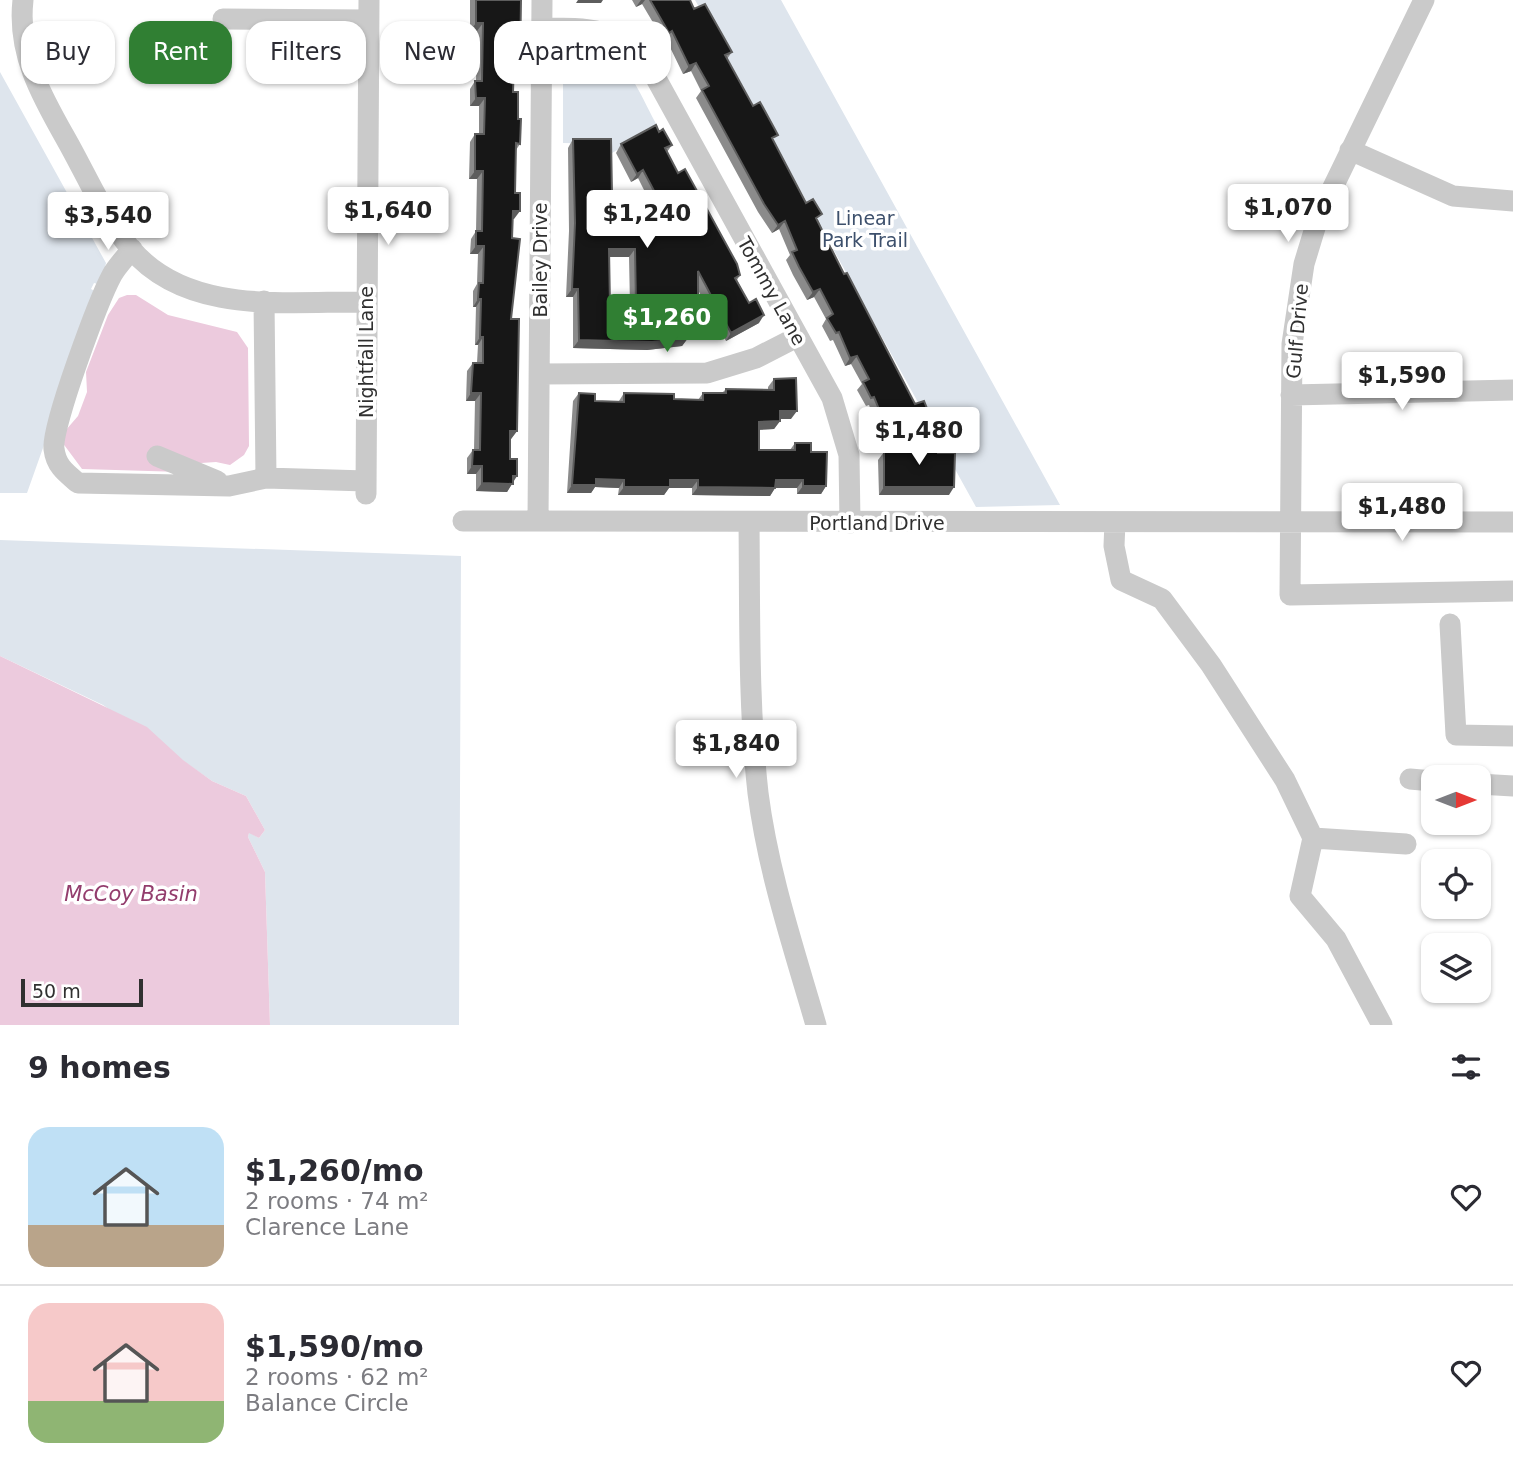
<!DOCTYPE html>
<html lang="en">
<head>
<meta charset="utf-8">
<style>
  body { margin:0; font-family:"DejaVu Sans",sans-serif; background:#f2f2f3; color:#2b2b33; height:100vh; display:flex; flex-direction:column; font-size:26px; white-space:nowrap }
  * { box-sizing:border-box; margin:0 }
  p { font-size:23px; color:#7c7c81 }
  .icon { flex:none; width:38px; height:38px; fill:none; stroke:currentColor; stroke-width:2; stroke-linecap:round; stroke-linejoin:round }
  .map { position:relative; height:1025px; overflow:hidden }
  .details { display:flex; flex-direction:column; background:#fff; flex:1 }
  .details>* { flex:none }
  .top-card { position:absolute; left:21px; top:21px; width:700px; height:63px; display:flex; gap:14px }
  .needle { width:46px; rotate:90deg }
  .controls { position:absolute; left:1421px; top:765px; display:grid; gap:14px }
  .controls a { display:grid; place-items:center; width:70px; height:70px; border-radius:14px; background:#fff; box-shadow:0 2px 5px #0004; font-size:35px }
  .scale { position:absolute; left:21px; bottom:18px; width:122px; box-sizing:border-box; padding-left:7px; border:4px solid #303030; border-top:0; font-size:19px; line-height:24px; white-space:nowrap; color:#303030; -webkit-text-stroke:5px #fff; paint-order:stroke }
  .price { position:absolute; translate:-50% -60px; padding:0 16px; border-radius:7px; background:#fff; color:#222; font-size:23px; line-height:46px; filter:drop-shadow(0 2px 4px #0008) }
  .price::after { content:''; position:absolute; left:50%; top:42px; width:21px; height:16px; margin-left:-10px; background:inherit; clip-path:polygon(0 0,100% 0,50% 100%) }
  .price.active { background:#307f33; color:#fff }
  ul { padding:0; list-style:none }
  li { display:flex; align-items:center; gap:21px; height:175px; padding:0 28px }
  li+li { border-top:2px solid #e1e1e2 }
  li span { display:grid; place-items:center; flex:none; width:196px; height:140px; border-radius:21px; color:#555 }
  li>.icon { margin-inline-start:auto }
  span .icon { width:84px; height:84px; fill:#fffc; stroke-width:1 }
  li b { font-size:30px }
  h2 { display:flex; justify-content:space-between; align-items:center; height:84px; padding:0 28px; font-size:30px }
  .tag { padding:0 24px; border-radius:21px; background:#fff; box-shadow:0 2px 5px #0004; font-size:24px; line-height:63px }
  .tag.active { background:#307f33; color:#fff }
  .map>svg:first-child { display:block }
</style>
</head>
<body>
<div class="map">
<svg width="1513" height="1025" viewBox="0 0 1513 1025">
  <rect width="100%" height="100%" fill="#fff"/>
  <path fill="#dee5ed" d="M695,0H781L1060,505L976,507Z
    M570,49C628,50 633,82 658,127L612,153L606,144L563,143V56Z
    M0,72L106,263L101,285L94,283L91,289L98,293L27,493H0Z
    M0,540L461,556L459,1025H270L265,872L248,837L249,832L259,838L265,830L246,796L212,781L103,705L0,656Z"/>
  <path fill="#eccadd" d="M127,295H136L168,315L237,332L248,348L249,446L244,455L230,465L216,462L186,464L182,472L82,469L59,438L78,416L87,392L86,372L108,315L119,298Z
    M0,656L147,727L183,760L212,781L246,796L265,830L259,838L249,833L248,837L265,872L270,1025H0Z"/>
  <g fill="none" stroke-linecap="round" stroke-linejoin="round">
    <path stroke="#cacaca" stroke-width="21" d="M23,0C17,53 41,95 66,139C87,176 104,217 131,249C188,316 288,301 367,302
      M1424,0L1318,218L1304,264L1292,344L1290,595L1513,591
      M223,19L368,20
      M542,28C583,28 620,27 647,62L832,398L849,455L850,523
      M1350,150L1453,196L1513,201
      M132,249C125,258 117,266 112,275C99,299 51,427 54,449C56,466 66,473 78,483L229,486L266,478L366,481
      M264,301L266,478
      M540,374L707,373L756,358L797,337
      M1291,395L1513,390
      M157,456L217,481
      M366,494L369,0
      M463,521L1513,522
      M538,521L542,0
      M749,522C750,612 748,703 758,793C768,872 794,949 816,1025
      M1115,522L1114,546L1121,580L1162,599L1211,665L1285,780L1313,838L1406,844
      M1450,624L1456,735L1513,736
      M1410,779L1433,781
      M1479,784L1513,786
      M1313,838L1300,896L1336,939L1382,1025"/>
  </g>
  <path fill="#8b8b8b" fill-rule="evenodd" d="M470,0H521L515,70H513V92L518,119L520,144L516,150L514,219H513L511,319L517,431L511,439H510V459L513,482L507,492L476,491V474H467V458L473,450H474L475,401H466L467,371L473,363H477L478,345H475L476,307H473V291L477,284L478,254H470L471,239L476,231L477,179H469L470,142L475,134H479V106H470V89L475,81H476L477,31H470Z
    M632,0H690L694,9L732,52L727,59L773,141L806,203L818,220L844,274L924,424L892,437V427L879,432L869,405L866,406L857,390L862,384L851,364L845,366L833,340L830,341L822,326L826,319L814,297L807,300L793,275L786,260L790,255L779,229L772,233L758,212L696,98L701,91L691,71L683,74L666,39L664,41L642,4L636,7Z
    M659,132L672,145L667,152L678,173L740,275L737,280L759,323L726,341L698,290L693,322H688V338L682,346L647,350L573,348V297H566L569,231L568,148L573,139L612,193L618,206H652L638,178L631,182L616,153L621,144ZM609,257H629L630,306H610Z
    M774,379L791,419H780V421L774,429L759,430V450H790L795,443L811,452L826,486L821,494H797V488H775L770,496L692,495V488H669L664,495H618L619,488L595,487L591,493H567L573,401L579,393L595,401H619L624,393L674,399L698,400L703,393H722L726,389L768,390V387Z
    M898,443L938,453L949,495H879L878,460L884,452H893Z"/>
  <path fill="#5d5d5d" d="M578,0H603L601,3H576Z
    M641,0H645L642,4L636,7Z
    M476,23H483L477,31H470Z
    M514,62H520L515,70H508Z
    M696,63L691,71L683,74L689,66Z
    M476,98H485L479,106H470Z
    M643,170L638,178L631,182L637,174Z
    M475,171H483L477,179H469Z
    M513,211H520L514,219H507Z
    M785,221L779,229L772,233L778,225Z
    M476,246H484L478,254H470Z
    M609,249H635L629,257H603Z
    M572,289H578L573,297H566Z
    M820,289L814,297L807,300L813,292Z
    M478,299H481L476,307H473Z
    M688,313L698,314L693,322L683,321Z
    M764,315L759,323L726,341L731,333Z
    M480,337H483L478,345H475Z
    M688,338L682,346L647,350L573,348L579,340Z
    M857,356L851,364L845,366L850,358Z
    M471,393H481L475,401H466Z
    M780,411H797L791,419H774Z
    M930,416L924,424L892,437L898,429Z
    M897,419L892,427L879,432L885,424Z
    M780,421L774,429L754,430L759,422Z
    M510,431H517L511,439H505Z
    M472,466H482L476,474H467Z
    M513,476H517L507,492L476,491L482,483Z
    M596,479L624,480L619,488L595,487L591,493H567L572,485Z
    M670,480H698L692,488H669L664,495H618L624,487Z
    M776,480H803L797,488H775L770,496L692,495L698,487Z
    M803,486H826L821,494H797Z
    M884,487H954L949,495H879Z"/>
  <path fill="#171717" stroke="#5d5d5d" stroke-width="2" fill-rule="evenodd" d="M476,0H521L520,62H514L513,92H518V119H521L520,144L516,143L515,193H520V211H513L512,238L520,239L511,319H519L517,431H510V459H517V476H513V484L482,483V466H472L473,450H480L481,393H471L473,363H483V337H480L481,299H478L479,283H483L484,246H476V231H482L483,171H475V134H484L485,98H476L475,81H482L483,23H476Z
    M650,0H690L694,9L705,4L732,52L725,55L753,106L760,102L778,135L772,138L806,203L813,199L822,214L816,218L844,274L847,273L915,404L924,401L930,416L898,429L897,419L885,424L874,397L871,398L863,382L869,379L857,356L850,358L839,332L836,333L827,318L833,314L820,289L813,292L799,267L792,252L797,250L785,221L778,225L764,204L702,90L709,86L696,63L689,66L672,31L669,33Z
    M656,125L659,132L663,129L672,145L665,148L678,173L685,169L737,264L740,275L735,278L749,303L756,299L764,315L731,333L698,271V314L688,313V338L652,342L579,340L578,289H572L575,223L573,139H611L612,193H618V206H662L643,170L637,174L621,144ZM609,249H635L636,306H610Z
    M796,378L797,411H780V421L759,422V450H795V443H811V452H827L826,486H803V480H776L775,488L698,487V480H670V487H624V480L596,479V485H572L579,393L595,394V401L624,402V393L674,394V399L703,400V393H726V389L774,390V379Z
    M898,443L938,444V453H955L954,487H884V452H898Z"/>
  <g text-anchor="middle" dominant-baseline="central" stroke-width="7" stroke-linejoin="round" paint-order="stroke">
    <g font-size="19" fill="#3d506c" stroke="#fff">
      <text x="865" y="218">Linear<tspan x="865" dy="22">Park Trail</tspan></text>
    </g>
    <g font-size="19" fill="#303030" stroke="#fff">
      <text transform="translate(540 260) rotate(-90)">Bailey Drive</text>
      <text transform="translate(772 291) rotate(61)">Tommy Lane</text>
      <text transform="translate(1297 331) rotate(-85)">Gulf Drive</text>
      <text transform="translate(366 352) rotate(-90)">Nightfall Lane</text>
      <text x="877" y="523">Portland Drive</text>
    </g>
    <g font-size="21" font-style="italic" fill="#933d6d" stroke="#fff">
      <text x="131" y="894">McCoy Basin</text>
    </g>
  </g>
</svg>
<div class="controls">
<a><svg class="needle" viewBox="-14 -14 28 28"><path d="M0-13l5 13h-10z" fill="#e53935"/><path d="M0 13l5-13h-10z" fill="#7c7c81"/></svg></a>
<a><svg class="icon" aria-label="locate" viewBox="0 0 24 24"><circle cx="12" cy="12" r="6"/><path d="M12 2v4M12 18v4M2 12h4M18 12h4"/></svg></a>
<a><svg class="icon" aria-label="layers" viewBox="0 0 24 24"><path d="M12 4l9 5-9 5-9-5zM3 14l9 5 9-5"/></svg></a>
</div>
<div class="scale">50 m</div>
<b class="price" style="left:1288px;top:244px">$1,070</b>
<b class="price" style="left:388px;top:247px">$1,640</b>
<b class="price" style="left:647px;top:250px">$1,240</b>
<b class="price" style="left:108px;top:252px">$3,540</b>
<b class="price active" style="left:667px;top:354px">$1,260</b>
<b class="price" style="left:1402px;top:412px">$1,590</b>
<b class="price" style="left:919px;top:467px">$1,480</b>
<b class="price" style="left:1402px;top:543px">$1,480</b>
<b class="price" style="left:736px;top:780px">$1,840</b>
<div class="top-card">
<a class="tag">Buy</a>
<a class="tag active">Rent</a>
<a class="tag">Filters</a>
<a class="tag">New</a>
<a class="tag">Apartment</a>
</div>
</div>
<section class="details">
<h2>9 homes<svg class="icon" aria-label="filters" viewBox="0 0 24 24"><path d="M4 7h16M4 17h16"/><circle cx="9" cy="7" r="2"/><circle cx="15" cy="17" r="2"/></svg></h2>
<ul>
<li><span style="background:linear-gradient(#bfe0f5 70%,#b9a48a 0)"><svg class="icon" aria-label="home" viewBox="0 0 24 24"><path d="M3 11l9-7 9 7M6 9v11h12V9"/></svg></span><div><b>$1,260/mo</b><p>2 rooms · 74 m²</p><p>Clarence Lane</p></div><svg class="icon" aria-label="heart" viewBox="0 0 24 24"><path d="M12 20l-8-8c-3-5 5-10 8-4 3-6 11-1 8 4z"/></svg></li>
<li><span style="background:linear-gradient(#f6c9c9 70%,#8fb573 0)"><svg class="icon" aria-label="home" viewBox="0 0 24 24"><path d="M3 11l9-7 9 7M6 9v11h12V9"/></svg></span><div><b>$1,590/mo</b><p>2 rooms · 62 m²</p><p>Balance Circle</p></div><svg class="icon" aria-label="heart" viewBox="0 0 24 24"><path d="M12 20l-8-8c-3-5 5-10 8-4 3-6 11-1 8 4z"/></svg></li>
</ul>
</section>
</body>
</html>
